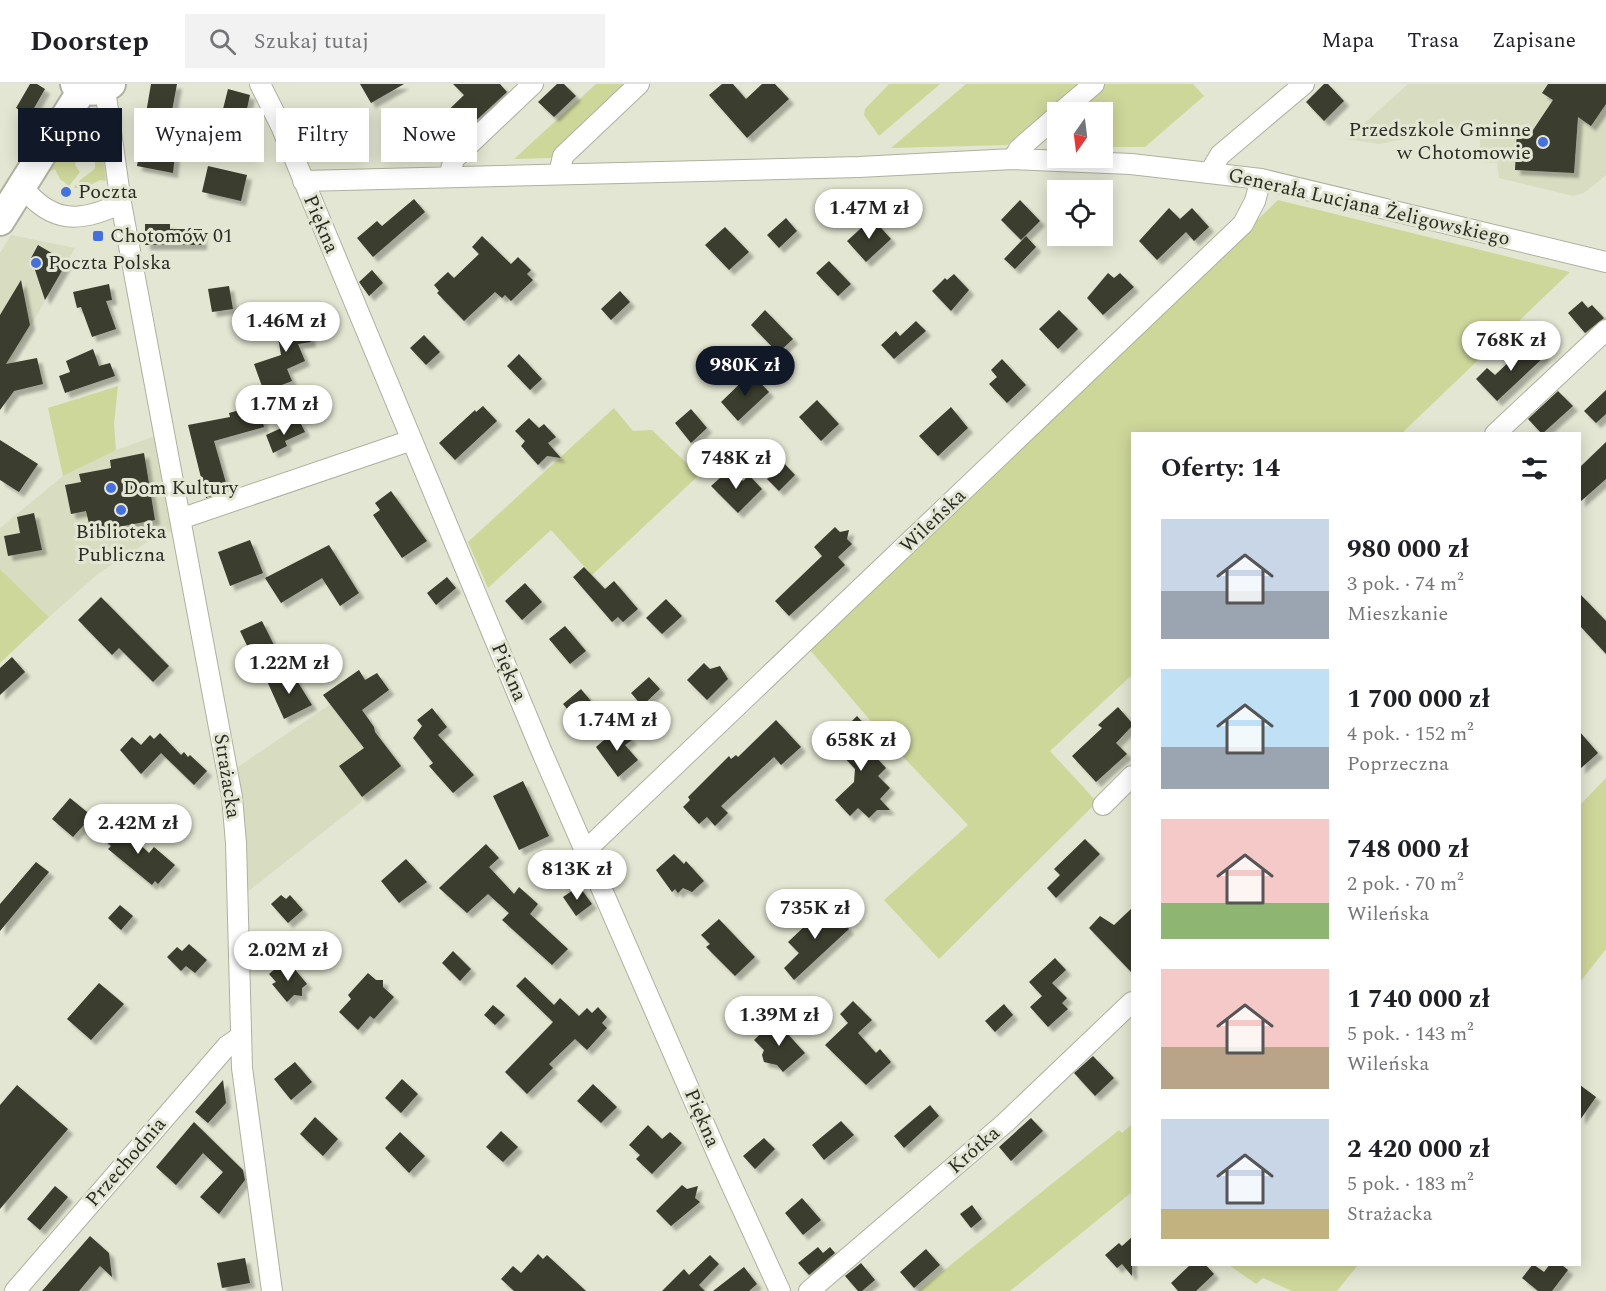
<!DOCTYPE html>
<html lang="pl">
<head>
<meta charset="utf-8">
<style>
  body { margin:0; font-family:Spectral,serif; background:#f2f2f2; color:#202124; height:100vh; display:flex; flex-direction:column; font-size:22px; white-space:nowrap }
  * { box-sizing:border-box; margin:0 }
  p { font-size:20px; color:#757577 }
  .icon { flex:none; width:33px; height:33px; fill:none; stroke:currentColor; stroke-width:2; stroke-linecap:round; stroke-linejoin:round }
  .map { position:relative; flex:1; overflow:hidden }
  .sheet { position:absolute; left:1131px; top:348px; width:450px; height:834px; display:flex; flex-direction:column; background:#fff; border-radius:0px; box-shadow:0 3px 15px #0003 }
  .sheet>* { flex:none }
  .guide { position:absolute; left:18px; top:24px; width:570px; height:54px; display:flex; gap:12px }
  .needle { width:39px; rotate:194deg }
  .controls { position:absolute; left:1047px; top:18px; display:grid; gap:12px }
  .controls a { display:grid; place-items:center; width:66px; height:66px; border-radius:0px; background:#fff; box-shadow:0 3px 15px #0003; font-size:30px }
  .price { position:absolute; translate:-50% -51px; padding:0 14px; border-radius:21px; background:#fff; color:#222; font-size:20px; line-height:39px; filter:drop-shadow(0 2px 3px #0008) }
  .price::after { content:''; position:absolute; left:50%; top:36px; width:18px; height:14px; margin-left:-9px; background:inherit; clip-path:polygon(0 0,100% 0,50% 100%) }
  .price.on { background:#111827; color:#fff }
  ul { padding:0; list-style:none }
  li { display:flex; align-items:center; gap:18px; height:150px; padding:0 30px }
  li span { display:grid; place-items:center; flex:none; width:168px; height:120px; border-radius:0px; color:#555 }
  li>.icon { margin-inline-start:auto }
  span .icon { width:72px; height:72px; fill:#fffc; stroke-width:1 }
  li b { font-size:26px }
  h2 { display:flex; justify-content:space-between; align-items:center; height:72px; padding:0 30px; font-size:26px }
  .pill { padding:0 21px; border-radius:0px; background:#fff; box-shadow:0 3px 15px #0003; font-size:21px; line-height:54px }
  .pill.on { background:#111827; color:#fff }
  header { display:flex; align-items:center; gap:36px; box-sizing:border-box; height:84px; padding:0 30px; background:#fff; border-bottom:2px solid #e0e0e0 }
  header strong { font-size:28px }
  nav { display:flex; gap:33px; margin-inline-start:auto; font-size:21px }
  .search { width:420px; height:54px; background:#f2f2f2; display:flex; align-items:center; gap:15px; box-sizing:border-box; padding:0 21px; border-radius:0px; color:#757577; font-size:22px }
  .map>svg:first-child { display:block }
</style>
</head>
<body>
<header>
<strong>Doorstep</strong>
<div class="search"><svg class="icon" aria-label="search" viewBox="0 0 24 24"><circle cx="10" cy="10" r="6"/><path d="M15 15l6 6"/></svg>Szukaj tutaj</div>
<nav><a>Mapa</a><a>Trasa</a><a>Zapisane</a></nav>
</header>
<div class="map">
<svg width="1606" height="1207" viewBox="0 0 1606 1207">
  <defs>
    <filter id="shadow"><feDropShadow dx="5" dy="5" stdDeviation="1.5" flood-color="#0004"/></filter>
  </defs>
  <rect width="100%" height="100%" fill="#e3e6d2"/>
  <path fill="#d8ddc1" d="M1408,0H1606V91L1584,109L1573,112L1499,94L1497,79L1480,78V41L1379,60L1347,55Z
    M11,151L75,164L0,296V169Z
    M158,351L176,447L160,450L99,489L49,533L0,485V444L63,392L108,369Z
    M344,611L364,637L368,634L375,648L403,685L246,809L245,739L235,685Z"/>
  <path fill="#ced79a" d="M596,0H631L551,74L514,75Z
    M889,0H940L879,52L864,31L865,25Z
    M966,0H1078L1007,61L891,64Z
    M1101,0H1193L1204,12L1145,63H1103L1102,28H1069Z
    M76,45L100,48L106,97L100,96L85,104H74C79,94 88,92 95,84V77L91,71L83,70L77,74L75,81L80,88L69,102L60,95L55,85L48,88Z
    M1278,116L1570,188L1402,349L1132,350V591L1050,667L1097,718L939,875L884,816L968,741L887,656L810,566Z
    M118,302L114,340L116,366L63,392L48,324Z
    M614,324L633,347L652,346L699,391L592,491L551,446L488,504L468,458Z
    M0,485L49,533L0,579Z
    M1606,694V865L1580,898V721Z
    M1132,1040V1108L1010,1207H918L1119,1046L1122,1049Z
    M1229,1181L1358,1180V1181L1337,1207H1292L1263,1194L1256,1200Z"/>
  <path fill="#3a3d2d" filter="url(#shadow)" d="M30,0H37L45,5L30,31L16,24Z
    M151,0H177L166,59L176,61L173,89L137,82Z
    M360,0H404L371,19Z
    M453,0H500L507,8L443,67L431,55L437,50L431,43L464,11Z
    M557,0H564L576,12L554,33L538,18Z
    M722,0H733L746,15L762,0H775L789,15L747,54L709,11Z
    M1324,0H1328L1344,17L1324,37L1306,18Z
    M1548,0H1606V20L1591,42L1578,33L1574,89L1515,86L1517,46H1533L1553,16L1542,9Z
    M228,5L250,11L240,56L217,49Z
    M208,82L247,91L241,117L202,108Z
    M414,115L425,128L373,173L357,154L377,137L382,142Z
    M1020,116L1040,137L1021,156L1001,136Z
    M1169,124L1180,135L1192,124L1209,143L1194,157L1186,148L1157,176L1139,157Z
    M786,134L797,147L779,164L767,151Z
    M872,134L891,155L866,178L847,157Z
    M145,140H170V145H202V161H145Z
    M725,143L749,168L729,186L705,161Z
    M482,152L511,180L518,173L531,186L527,190L533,196L511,217L505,211L502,214L495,208L464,237L437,209L439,207L434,201L448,188L454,194L479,170L472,163Z
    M1026,152L1036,163L1015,185L1004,175Z
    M38,161L67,178L45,216L31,174Z
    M829,177L851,200L838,212L816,189Z
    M372,186L383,199L369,212L359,198Z
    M1108,189L1114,194L1120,189L1134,203L1103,231L1087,214Z
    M954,190L969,206L951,227L932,207L945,194L947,196Z
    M21,196L30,241L6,280L37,274L43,300L14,307L0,326V231Z
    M109,200L112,216L106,217L116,245L92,253L81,223L77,224L73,208Z
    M229,202L233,225L212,228L208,205Z
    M620,207L630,218L611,236L601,225Z
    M1582,217L1588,224L1592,221L1604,234L1585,249L1568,229Z
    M765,226L793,255L778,269L751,241Z
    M1059,226L1078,245L1058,265L1039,245Z
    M312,232L315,247L309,249L311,258L298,260L305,277L287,285L292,297L264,308L254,280L281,271L277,247L283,246L281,237Z
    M916,237L926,247L894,275L881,261L896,247L900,252Z
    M424,251L440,268L426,281L410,264Z
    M1531,257L1545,272L1497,317L1476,295L1487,284L1495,291Z
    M93,265L99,282L110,279L115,292L65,309L59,292L70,288L66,277Z
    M519,270L542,295L530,306L507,282Z
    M1002,275L1026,301L1007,319L989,300L997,293L991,286Z
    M751,289L769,308L738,337L721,318Z
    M1606,306V330L1596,339L1584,327Z
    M1558,307L1573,322L1542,350L1528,335Z
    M817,316L839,340L821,357L799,333Z
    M258,321L264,343L214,357L228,406L206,414L188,341L230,333L229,329Z
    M483,322L497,337L455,376L439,359L475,326L476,328Z
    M951,323L968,344L938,372L919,352Z
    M691,325L707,344L691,359L675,339Z
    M529,334L539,344L544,340L556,353L548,359L561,374L547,372L538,381L521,362L525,357L515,347Z
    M299,336L305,348L285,357L287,362L273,369L266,351Z
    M0,356L38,380L19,408L0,396Z
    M1606,358V395L1580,418V383Z
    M144,369L155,436L91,448L86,427L71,430L65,401L81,398L79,390L111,384L110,376Z
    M784,379L795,391L779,407L767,395Z
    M731,384L743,397L749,391L762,405L738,429L711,402Z
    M391,407L427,457L402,474L373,431L380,426L375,419Z
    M34,429L42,466L8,472L4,452L20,449L17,433Z
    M835,443L840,448L849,446L847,455L852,460L838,473L845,481L789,532L775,517L822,472L814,463Z
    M250,456L263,489L230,502L218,468Z
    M329,461L359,509L340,522L322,494L281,519L265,494Z
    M584,483L605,505L614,497L638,525L623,538L618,533L612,538L573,493Z
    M447,493L456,504L436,521L427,509Z
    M525,499L542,518L522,536L505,517Z
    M1580,510L1606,537V570L1580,542Z
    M101,513L169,582L153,598L119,564L112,571L78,536Z
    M666,515L682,532L662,550L646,534Z
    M262,537L275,563L253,574L240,547Z
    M565,542L586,567L570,580L549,555Z
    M12,573L25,588L0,611V584Z
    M704,579L710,585L720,582L728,595L707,616L687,596Z
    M359,586L365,596L377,589L389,606L362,626L374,643L375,648L401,682L362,713L339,682L364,664L323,611Z
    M285,588L289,594L294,592L312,621L284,635L267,597Z
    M649,593L660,605L642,622L631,609Z
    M581,605L591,617L588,620L594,626L579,639L563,620Z
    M1118,623L1132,639V642L1116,659L1127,670L1096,698L1072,672L1102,644L1098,641Z
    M432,624L447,643L438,651L474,691L453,709L429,682L433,679L413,654L422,642L417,636Z
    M857,632L870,646L860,656L886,684L878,692L890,704L880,715L890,726H877L869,734L858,724L850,732L835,716L854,698L855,685L830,658Z
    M776,636L801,663L781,681L774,673L721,722L728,729L715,742L707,733L699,740L683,723L690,716L688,713L729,672L731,675L736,671L738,673Z
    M620,642L632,656L625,661L638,676L618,693L596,663Z
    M1580,648L1598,669L1580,685Z
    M160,649L181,671L184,668L188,673L190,671L207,687L194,701L161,669L141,690L120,666L132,653L141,661L150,651L154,655Z
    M523,697L549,752L519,766L493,712Z
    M70,714L92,732L73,753L52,735Z
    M116,738L149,769L154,763L175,781L158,800L155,797L152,801L108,765L111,762L101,753Z
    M1085,755L1100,770L1056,814L1047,804L1060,791L1054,785Z
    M486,760L499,774L489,783L514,810L519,803L538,820L530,830L568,865L552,881L502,836L509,829L488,810L467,829L439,804Z
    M674,770L684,780L686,777L704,797L692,808L683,804L678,809L675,805L672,808L656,786Z
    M406,775L427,798L399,819L381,797Z
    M36,778L49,788L0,847V820Z
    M579,802L592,820L576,832L563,813Z
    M281,811L286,815L290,811L303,826L288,839L271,820Z
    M120,821L133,832L121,846L108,834Z
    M827,821L849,845L794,896L784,884L799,869L788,858Z
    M1132,824V889L1089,844L1100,832L1114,841Z
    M719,835L755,873L735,892L706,863L710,860L701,851Z
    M189,860L207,876L195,889L186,882L181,887L167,873L177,863L182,867Z
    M453,867L471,885L460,897L442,879Z
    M1055,874L1066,886L1052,899L1067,914L1062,919L1068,925L1048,943L1030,923L1042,912L1029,898Z
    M283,878L290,886L293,883L307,900L302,904V912L294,911L287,918L272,900L276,898L269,890Z
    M368,889L376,896H383V903L394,913L374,935L370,932L358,946L339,928L351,915L348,911Z
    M525,893L554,921L560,914L579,932L587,924L592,929L598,923L607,933L602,939L607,944L587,966L575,955L549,980L553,984L527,1010L505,988L553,938L516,902Z
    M99,899L124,920L91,956L67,935Z
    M853,917L872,936L858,949L876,969L880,965L891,978L866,1001L825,961L848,939L840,930Z
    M1004,920L1013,931L995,948L985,937Z
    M493,921L505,931L495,941L484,931Z
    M775,936L805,969L783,988L777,981L764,978L762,971L764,966L754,956Z
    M1093,972L1114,994L1095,1012L1074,989Z
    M295,978L312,998L291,1016L274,995Z
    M402,995L418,1010L401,1029L385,1014Z
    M223,996L226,1019L208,1039L195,1028Z
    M593,1000L617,1023L601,1039L577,1017Z
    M17,1001L68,1045L0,1125V1021Z
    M1580,1001L1596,1013L1580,1036Z
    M930,1021L939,1032L904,1064L894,1052Z
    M315,1033L338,1055L323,1072L300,1050Z
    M1031,1034L1043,1047L1011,1077L999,1063Z
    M841,1037L854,1051L824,1076L812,1061Z
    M194,1038L243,1086L245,1096L219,1130L200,1113L223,1088L203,1069L176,1101L156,1083Z
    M648,1041L662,1055L670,1048L682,1059L652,1090L636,1075L640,1071L629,1061Z
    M501,1047L518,1063L503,1078L486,1063Z
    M400,1048L425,1072L409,1089L385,1064Z
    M764,1054L775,1065L755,1085L743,1072Z
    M682,1101L687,1105L698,1102L695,1114L700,1118L671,1142L656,1127Z
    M55,1102L68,1113L40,1146L27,1135Z
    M802,1114L821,1136L803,1151L785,1129Z
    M972,1121L982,1135L971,1144L960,1130Z
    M90,1152L109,1169L112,1193L100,1182L79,1207H42Z
    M1132,1153V1192L1122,1180L1117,1184L1105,1171L1119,1159L1122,1162Z
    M818,1163L823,1169L830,1163L835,1169L809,1191L798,1179Z
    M926,1165L940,1181L914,1204L900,1188Z
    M538,1170L543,1175L547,1171L586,1207H514L501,1195L513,1182L521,1189Z
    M710,1171L719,1180L699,1201L705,1207H662L684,1185L689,1191Z
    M245,1174L250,1199L222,1204L217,1179Z
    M861,1179L875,1196L862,1207H858L845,1192Z
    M1191,1180H1205L1214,1190L1196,1207H1178L1171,1199Z
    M1533,1180L1544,1188L1550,1180H1561L1568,1186L1552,1207H1538L1522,1194Z
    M744,1183L757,1200L749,1207H713Z"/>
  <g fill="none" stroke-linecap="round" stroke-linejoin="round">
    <defs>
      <path id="street" d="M260,0L281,42L541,666L720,1076L780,1207
        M105,5L121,119L232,713L236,759L242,984L272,1207
        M1061,28L1094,0
        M1013,75L1019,65L1058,31
        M1210,88L1220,71L1304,0
        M559,90L563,72L639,0
        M449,92L454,75L533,0
        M303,97L859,83L1013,75L1131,80L1261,95L1606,178
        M22,102C51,140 81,139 121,119
        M1495,350L1606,246
        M180,435L412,356
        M1103,721L1132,692
        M586,766L1243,140L1255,117L1261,95
        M15,1207L227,962L240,953
        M809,1207L1005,1039L1132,918"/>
      <path id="secondary" d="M75,0C86,9 99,9 111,0
        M0,137L82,6"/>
    </defs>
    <use href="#street" stroke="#adb19e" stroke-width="22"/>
    <use href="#secondary" stroke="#adb19e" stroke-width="32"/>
    <use href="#street" stroke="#fff" stroke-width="20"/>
    <use href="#secondary" stroke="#fff" stroke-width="28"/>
  </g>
  <g fill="#4470e1" stroke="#e3e6d2" stroke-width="2">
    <circle cx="1543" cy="58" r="6"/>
    <circle cx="66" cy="108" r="6"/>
    <rect x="92" y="146" width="12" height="12" rx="3"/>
    <circle cx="36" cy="179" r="6"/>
    <circle cx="111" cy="404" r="6"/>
    <circle cx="121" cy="426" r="6"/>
  </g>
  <g text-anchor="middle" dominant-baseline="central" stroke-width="6" stroke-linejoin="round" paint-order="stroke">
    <g font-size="20" fill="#292a22" stroke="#e3e6d2" text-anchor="start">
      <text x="1531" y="46" text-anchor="end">Przedszkole Gminne<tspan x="1531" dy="23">w Chotomowie</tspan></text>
      <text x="78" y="108">Poczta</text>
      <text x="110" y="152">Chotomów 01</text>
      <text x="48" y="179">Poczta Polska</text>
      <text x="123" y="404">Dom Kultury</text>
      <text x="121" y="448" text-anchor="middle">Biblioteka<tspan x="121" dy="23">Publiczna</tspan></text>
    </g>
    <g font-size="20" fill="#292a22" stroke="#e3e6d2">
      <text transform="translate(1369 123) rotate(13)">Generała Lucjana Żeligowskiego</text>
      <text transform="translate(321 140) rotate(67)">Piękna</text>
      <text transform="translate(933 437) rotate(-44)">Wileńska</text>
      <text transform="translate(509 588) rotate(67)">Piękna</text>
      <text transform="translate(227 692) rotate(81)">Strażacka</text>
      <text transform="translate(702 1034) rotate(67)">Piękna</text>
      <text transform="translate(974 1066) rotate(-41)">Krótka</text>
      <text transform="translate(126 1078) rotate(-49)">Przechodnia</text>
    </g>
  </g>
</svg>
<div class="controls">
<a><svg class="needle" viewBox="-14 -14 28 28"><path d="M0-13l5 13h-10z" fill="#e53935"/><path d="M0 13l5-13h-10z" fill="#757577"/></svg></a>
<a><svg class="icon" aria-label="locate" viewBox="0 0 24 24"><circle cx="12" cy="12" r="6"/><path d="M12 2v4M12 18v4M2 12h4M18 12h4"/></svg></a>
</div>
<b class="price" style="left:869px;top:156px">1.47M zł</b>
<b class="price" style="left:286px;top:269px">1.46M zł</b>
<b class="price" style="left:1511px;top:288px">768K zł</b>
<b class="price on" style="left:745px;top:313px">980K zł</b>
<b class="price" style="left:284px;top:352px">1.7M zł</b>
<b class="price" style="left:736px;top:406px">748K zł</b>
<b class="price" style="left:289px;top:611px">1.22M zł</b>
<b class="price" style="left:617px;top:668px">1.74M zł</b>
<b class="price" style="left:861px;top:688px">658K zł</b>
<b class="price" style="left:138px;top:771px">2.42M zł</b>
<b class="price" style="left:577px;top:817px">813K zł</b>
<b class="price" style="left:815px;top:856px">735K zł</b>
<b class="price" style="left:288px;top:898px">2.02M zł</b>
<b class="price" style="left:779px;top:963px">1.39M zł</b>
<div class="guide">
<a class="pill on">Kupno</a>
<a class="pill">Wynajem</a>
<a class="pill">Filtry</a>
<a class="pill">Nowe</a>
</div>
<section class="sheet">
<h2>Oferty: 14<svg class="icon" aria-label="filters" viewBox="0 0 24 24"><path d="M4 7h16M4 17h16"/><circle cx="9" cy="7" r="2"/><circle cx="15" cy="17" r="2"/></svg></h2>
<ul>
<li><span style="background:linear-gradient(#c9d6e8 60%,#9aa5b1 0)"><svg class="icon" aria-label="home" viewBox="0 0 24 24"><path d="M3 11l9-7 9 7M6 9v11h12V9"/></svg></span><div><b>980 000 zł</b><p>3 pok. · 74 m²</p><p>Mieszkanie</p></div></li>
<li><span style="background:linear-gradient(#bfe0f5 65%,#9aa5b1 0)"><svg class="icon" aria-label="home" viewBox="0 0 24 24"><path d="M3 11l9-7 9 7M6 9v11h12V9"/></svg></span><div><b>1 700 000 zł</b><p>4 pok. · 152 m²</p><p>Poprzeczna</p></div></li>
<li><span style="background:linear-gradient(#f6c9c9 70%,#8fb573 0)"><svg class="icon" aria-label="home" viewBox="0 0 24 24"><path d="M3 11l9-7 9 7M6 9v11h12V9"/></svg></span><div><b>748 000 zł</b><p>2 pok. · 70 m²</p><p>Wileńska</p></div></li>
<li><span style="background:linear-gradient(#f6c9c9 65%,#b9a48a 0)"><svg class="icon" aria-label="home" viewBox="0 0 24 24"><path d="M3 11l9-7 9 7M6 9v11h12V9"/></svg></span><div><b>1 740 000 zł</b><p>5 pok. · 143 m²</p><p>Wileńska</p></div></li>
<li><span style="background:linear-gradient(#c9d6e8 75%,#c2b280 0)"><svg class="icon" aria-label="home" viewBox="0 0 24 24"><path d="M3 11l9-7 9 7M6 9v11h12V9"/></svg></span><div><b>2 420 000 zł</b><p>5 pok. · 183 m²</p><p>Strażacka</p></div></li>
</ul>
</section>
</div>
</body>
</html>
